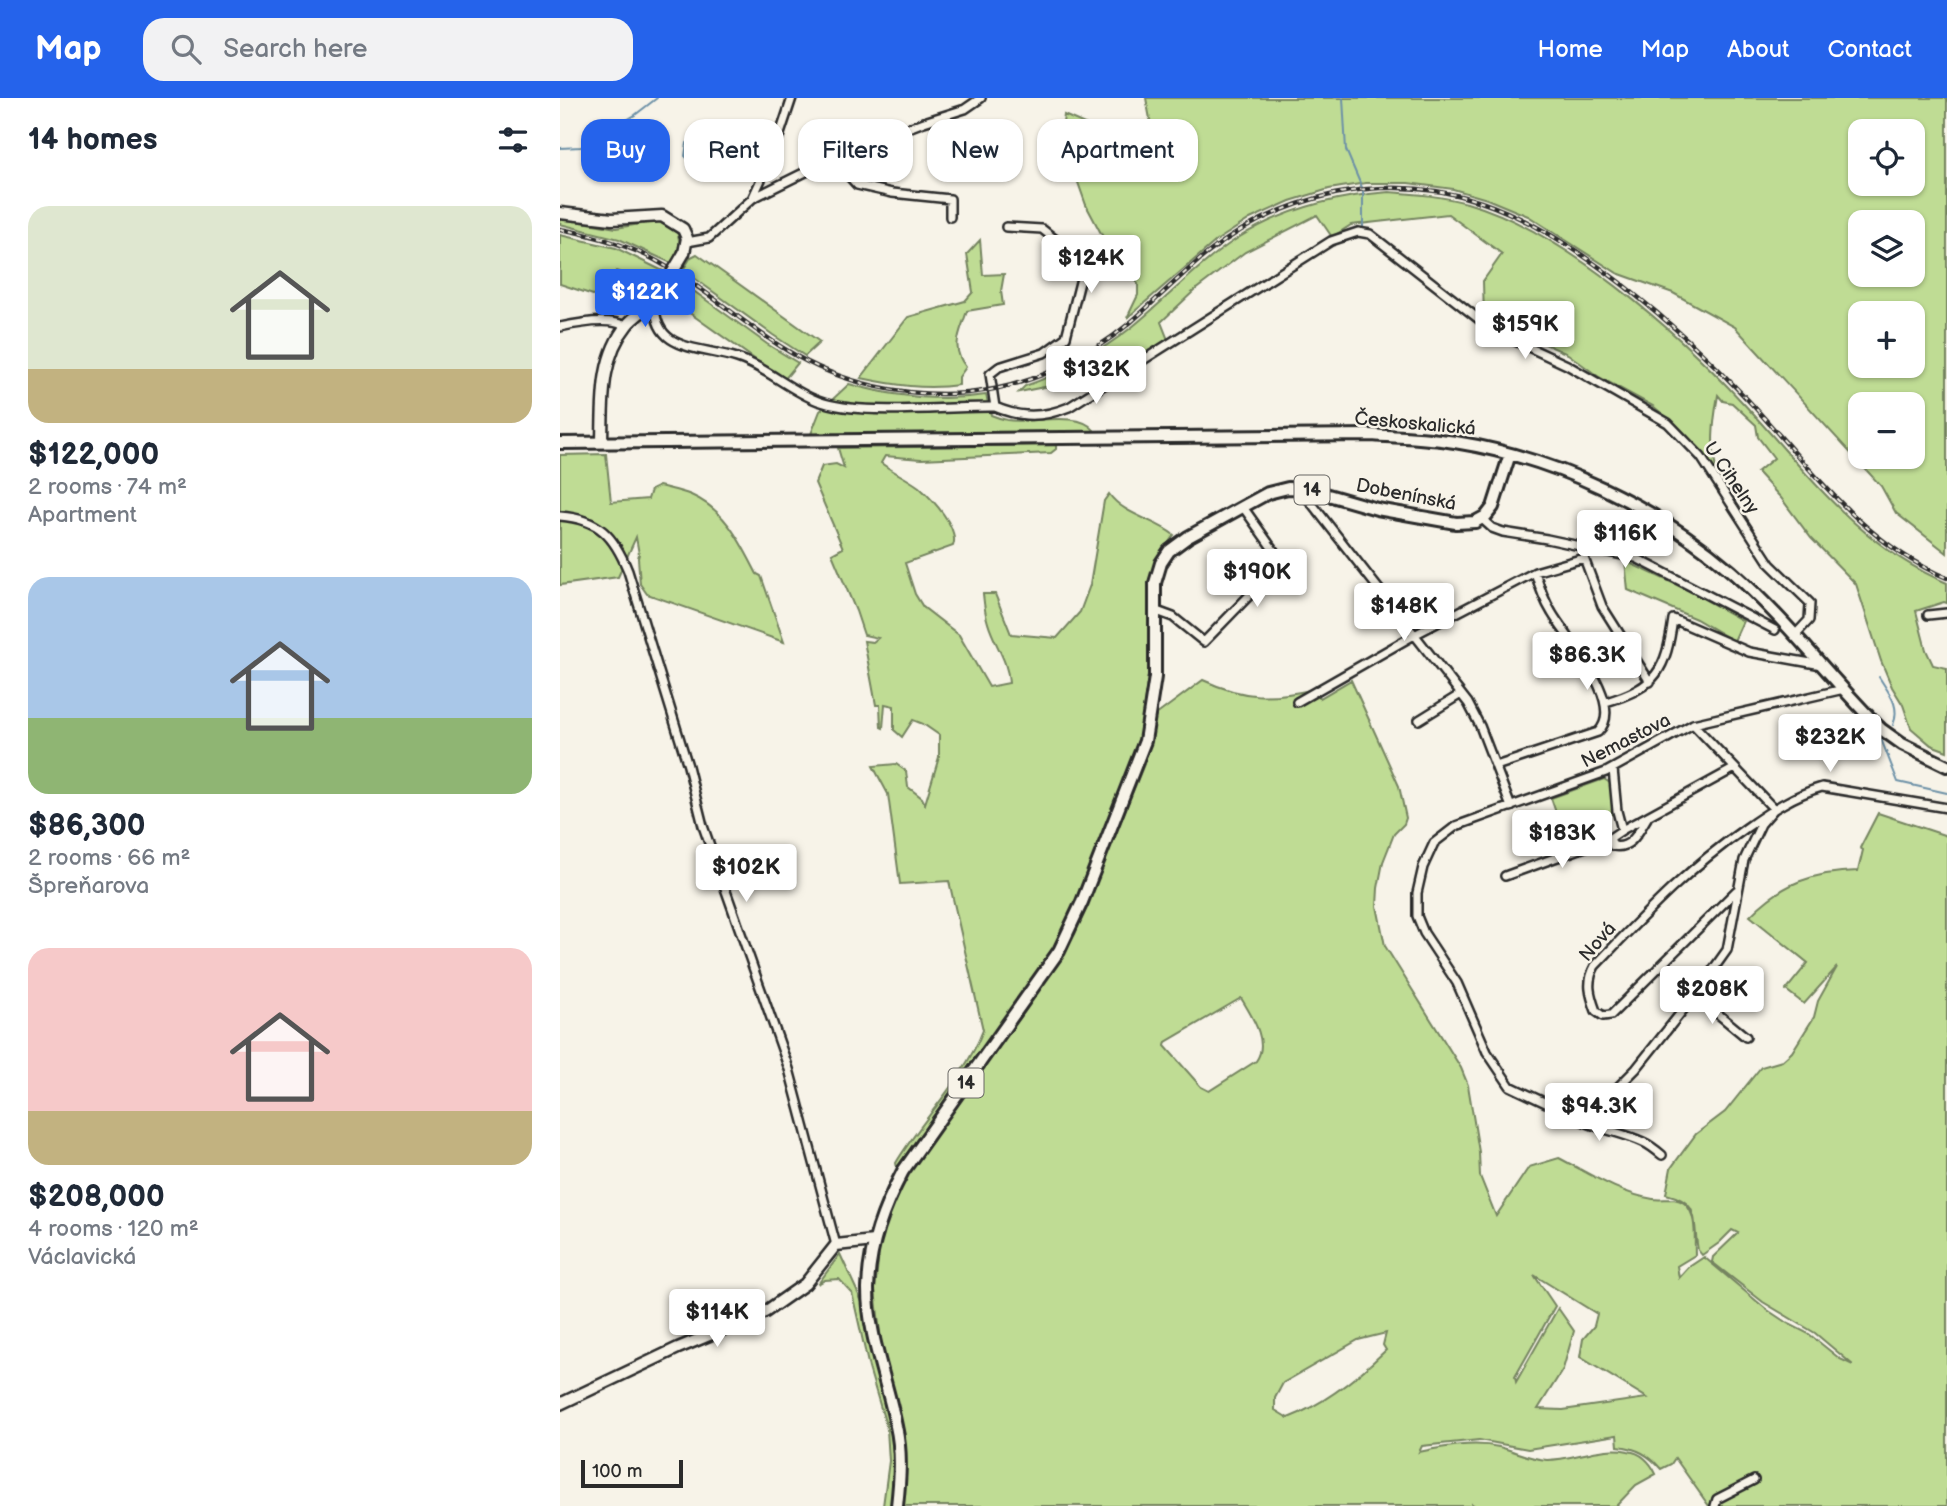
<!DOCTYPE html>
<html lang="en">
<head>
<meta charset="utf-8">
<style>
  body { margin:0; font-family:"Balsamiq Sans",sans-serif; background:#f2f2f3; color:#1f2937; height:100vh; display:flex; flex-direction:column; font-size:26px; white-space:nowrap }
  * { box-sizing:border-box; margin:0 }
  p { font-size:23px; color:#747a83 }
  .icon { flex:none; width:38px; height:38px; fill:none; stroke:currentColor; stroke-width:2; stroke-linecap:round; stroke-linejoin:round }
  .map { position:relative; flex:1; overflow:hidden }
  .sheet { display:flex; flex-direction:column; background:#fff; width:560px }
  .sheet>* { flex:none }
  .banner { position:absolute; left:21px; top:21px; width:665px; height:63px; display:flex; gap:14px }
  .buttons { position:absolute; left:1288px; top:21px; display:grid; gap:14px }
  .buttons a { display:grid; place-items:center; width:77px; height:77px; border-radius:14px; background:#fff; box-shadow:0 2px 5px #0004; font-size:35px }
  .scale { position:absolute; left:21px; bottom:18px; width:102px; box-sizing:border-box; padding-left:7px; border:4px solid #2b2b2b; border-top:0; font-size:19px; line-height:24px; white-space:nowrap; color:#2b2b2b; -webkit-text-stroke:5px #f7f3e8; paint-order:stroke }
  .price { position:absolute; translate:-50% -60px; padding:0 16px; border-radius:7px; background:#fff; color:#222; font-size:23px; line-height:46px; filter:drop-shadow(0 2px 4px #0008) }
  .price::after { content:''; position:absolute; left:50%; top:42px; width:21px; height:16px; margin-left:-10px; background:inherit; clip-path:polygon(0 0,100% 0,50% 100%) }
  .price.selected { background:#2563eb; color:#fff }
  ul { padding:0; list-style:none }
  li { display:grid; align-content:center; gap:14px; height:371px; padding:0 28px }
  li span { display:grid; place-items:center; height:217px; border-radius:21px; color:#555 }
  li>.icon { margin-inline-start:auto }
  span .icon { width:126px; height:126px; fill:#fffc; stroke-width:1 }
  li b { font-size:30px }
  h2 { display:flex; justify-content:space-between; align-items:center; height:84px; padding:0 28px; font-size:30px }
  .chip { padding:0 24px; border-radius:21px; background:#fff; box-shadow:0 2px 5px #0004; font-size:24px; line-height:63px }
  .chip.selected { background:#2563eb; color:#fff }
  header { display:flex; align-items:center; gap:42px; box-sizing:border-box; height:98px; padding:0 35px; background:#2563eb; color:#fff }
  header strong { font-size:33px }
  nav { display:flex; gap:38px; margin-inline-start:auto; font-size:24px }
  .search { width:490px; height:63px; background:#f2f2f3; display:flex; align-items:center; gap:18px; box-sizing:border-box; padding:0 24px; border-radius:21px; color:#747a83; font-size:26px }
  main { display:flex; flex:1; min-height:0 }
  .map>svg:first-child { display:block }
</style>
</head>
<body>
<header>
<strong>Map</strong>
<div class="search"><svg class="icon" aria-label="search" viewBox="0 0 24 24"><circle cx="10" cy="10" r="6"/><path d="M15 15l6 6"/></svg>Search here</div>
<nav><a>Home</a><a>Map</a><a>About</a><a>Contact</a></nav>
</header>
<main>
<section class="sheet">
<h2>14 homes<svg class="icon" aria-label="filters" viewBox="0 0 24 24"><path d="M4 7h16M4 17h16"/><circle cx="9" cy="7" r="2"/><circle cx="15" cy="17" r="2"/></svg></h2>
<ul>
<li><span style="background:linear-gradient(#dfe7d0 75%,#c2b280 0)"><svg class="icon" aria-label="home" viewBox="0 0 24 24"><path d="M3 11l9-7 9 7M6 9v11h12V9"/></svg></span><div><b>$122,000</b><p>2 rooms · 74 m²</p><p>Apartment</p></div></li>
<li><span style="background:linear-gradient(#a9c7e8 65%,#8fb573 0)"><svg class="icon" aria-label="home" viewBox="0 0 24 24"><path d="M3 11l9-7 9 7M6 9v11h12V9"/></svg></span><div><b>$86,300</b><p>2 rooms · 66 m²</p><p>Špreňarova</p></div></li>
<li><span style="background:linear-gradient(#f6c9c9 75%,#c2b280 0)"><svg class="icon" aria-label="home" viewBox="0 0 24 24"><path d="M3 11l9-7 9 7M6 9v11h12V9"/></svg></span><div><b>$208,000</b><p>4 rooms · 120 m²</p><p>Václavická</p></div></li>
</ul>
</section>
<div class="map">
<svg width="1387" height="1408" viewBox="0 0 1387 1408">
  <rect width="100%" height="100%" fill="#f7f3e8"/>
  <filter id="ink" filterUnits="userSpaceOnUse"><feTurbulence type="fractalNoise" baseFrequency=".0143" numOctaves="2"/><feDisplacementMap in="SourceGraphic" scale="14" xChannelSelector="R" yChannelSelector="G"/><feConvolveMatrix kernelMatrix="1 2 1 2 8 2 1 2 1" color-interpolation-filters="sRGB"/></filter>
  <g filter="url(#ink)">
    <path fill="#bfdc94" stroke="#758460" stroke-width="2" fill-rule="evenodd" d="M586,0H1387V455L1336,415L1321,388L1175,229L1113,195L1057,175L968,118L927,101L893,91L848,85H806L769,91L730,103L690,121L656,143L567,220L578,197V186L544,141L526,107L515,76L503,63L489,59L500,49L504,17L570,46L593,37ZM1300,33H1353V86H1300ZM1300,124H1353V177H1300ZM1353,215V268H1300V215ZM1353,306V359H1300V306Z
      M829,94C856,96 882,98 907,105C1002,132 1117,233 1183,305C1247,374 1297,447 1387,485V505L1384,504L1356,513L1366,552L1373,567L1387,570V653L1371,647L1351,630L1343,607L1332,589L1321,563L1296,486L1251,440L1221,400L1197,374L1214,360L1198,339L1196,327L1172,305L1163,303L1158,297C1153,325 1150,351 1158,379L1119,330L1093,308L1039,279L1008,256L969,239L952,238L924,221L923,183L942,156L888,116L791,127L772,139L757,117L685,154L635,192L601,224L610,247L575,272L559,254L489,288L459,294L465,288C505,274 539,255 572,229C608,200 639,165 678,140C724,111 775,98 829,94Z
      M0,120L56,130L99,123L115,129C122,144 120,151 111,165L59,141L0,126Z
      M0,137L56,150L105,174L93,193L88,185L56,173L45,201L0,186Z
      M420,142L423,177L444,176L441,193L443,207L407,213C400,235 390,249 406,269L399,279V287C365,292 334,287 301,280L348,219L405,203L413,194L407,156Z
      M137,156L260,244L245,258L213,237L123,172L131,159Z
      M117,181L207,246L238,265L224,282L107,199Z
      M289,286C335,299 379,304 426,297L431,317C436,319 442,321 447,322C470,326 519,312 534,332L533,336H251L260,313Z
      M496,347V351L491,355L361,361L325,358L321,365C333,374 347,380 359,389C372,401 400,430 393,448L345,465L355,496L363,509L399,537L429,589L449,585C448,562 434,546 428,525C425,516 424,506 423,496H435L451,536L497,540L520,514L530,487L544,403L549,396C564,417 594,421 614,437L595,463L589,484L588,578L579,641L510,818L494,849L458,901L337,1070L336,1065C362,1021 405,980 423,932L389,783L340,786L328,696L313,668L336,666L346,673L348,689L362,700L365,706L379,659V637L363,626L353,622L342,639L334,632V608L325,606L323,630L321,629L320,607H316L304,543L313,544L318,540L304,537L296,513L272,456L283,450L255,385L262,368L276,366L284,370L278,350Z
      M46,356L51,404L88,401L91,392L99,388C110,391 121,393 131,397C166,412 181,445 197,476L201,478L224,544L87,496L80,486L78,460L79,456L76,439L58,479L0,487V357Z
      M1065,463L1128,492L1183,523L1174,543L1136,521L1068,492Z
      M643,582C684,601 711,601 755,591L760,600L791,582L839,688L846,720L844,726L834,736L823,764L818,790L817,808L825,848L901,970L908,987L919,1054L920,1078L936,1118L969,1069L999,1060C1028,1075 1060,1096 1093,1101C1103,1103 1114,1098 1124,1105C1138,1116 1134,1142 1135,1157L1117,1168L1119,1180L1129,1169L1144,1159L1206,1211L1227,1225L1249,1236L1280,1261L1293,1267L1255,1235L1203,1204L1152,1164L1153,1159L1178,1135L1172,1132L1159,1145L1142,1157L1138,1152C1132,1122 1142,1105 1106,1096L1111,1070L1136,1036L1165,1014L1201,969L1222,963L1232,954L1254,919L1258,903L1277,869L1244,906L1226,892L1248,865L1190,818C1222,785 1253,774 1298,773L1303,752L1300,750L1318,715L1387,738V1408H1149L1115,1360L1111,1366L1101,1371C1089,1357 1077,1350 1058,1348L1057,1337L968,1351L919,1342L862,1348L859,1354C884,1349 913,1343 939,1349C955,1353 970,1361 987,1362C1014,1362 1041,1347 1068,1353C1082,1355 1090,1363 1096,1376L1076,1387L1056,1408H915L912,1406L911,1408H343L346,1367L343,1330L321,1243L315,1192L320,1144L330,1113L348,1076L468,909L515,836L584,666L596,617ZM681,900C691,917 710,944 696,963L649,993L641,989L605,948L606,944ZM974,1177L1037,1216L1034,1228L1023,1241L1020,1259L1087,1300L1003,1312L978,1311L1003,1271L1014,1233L998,1210L956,1284L955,1279L995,1208ZM826,1235L823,1247L826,1252C798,1279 765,1306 728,1320L715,1312V1300L723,1285L798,1242Z
      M1044,681L1050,685L1054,715L1003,735L991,700Z
      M280,1156L303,1206L309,1246L331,1332L334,1367L331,1408H323L329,1363L327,1331L309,1270L292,1195L279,1181L265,1182L258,1186Z"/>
    <path fill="#99d5f9" stroke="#6d91a7" stroke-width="2" d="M137,39L153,51L159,59L158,78L154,81H147L125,58L127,45Z"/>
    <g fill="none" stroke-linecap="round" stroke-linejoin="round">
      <path stroke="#6d91a7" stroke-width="2" d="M783,0L786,52L803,92V129
        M0,50L21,49L75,17L97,0
        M1319,579C1329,595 1341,608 1333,627
        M1321,641L1338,684L1387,695"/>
      <defs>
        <path id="street" d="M273,61L297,87L332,95L390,101V119
          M193,99L215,51L232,0
          M127,144L149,140L193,100L286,54L364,24L405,11L421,0
          M95,203C93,255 140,248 177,260C206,269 229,292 258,303C302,319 386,308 435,309C461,320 482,320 509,309L771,143L798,134L810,136L934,233L1007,267L1108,325L1141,359L1210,466L1250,505L1249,522L1235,537
          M0,229C18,225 49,219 65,228
          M435,309L430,276L439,269L484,255L506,239L521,180V162L482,131L446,129
          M747,391L749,402L908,605L920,628L951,709
          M0,418C39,421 54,438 68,473L128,668L143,728L229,971L276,1147
          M922,421L932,430L943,434L987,441L1076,460L1215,532
          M1024,460L1042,508L1090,584
          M594,512L613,519L644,544L718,468L717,457L683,409
          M1368,517L1387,515
          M737,604L856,536L975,474L1024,460L1026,449
          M1046,604C1097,589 1106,572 1113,521L1189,554L1262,567
          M859,622L901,596
          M1133,626L1214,711
          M936,668L1038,634C1067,606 1007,541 992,515C984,502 979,488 975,474
          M1053,671L1057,713L1062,732
          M1214,711L1201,726L1184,762L1167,852L1135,897L1076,971L1055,992L1029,1005H986L950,988L927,954L897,885L864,835L857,818V795L863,769L874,745L896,728L1046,674L1133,626L1284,591
          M1087,720C1079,733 1071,752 1053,748L1050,740L1062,732L1175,670
          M945,778L1050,740
          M1176,793L1051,917L1043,918L1036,913C1030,897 1026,884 1035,868C1085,816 1127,771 1186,730C1210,713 1234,697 1262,689L1387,710
          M1135,897L1186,939
          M997,1006C1024,1031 1052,1030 1083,1044C1090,1047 1096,1052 1102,1057
          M1155,1408L1157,1401L1194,1382"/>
        <path id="secondary" d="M0,115L52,121L102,118L123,131L127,140L124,155
          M42,344C43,304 40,260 67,227C76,216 91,209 99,197
          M0,1306L118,1250L205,1214L245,1186L276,1147L314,1143"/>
        <path id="primary" d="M0,345L810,337C838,339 867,339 895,344C995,360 1094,407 1171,473C1226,521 1270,580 1321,631L1342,646L1387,668
          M337,1408C340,1381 342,1354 336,1328C327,1282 308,1238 308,1191C309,1148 323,1111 343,1073L499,853L522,804L585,643L595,579V485L601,465L609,453L628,439L686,407L708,395L728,390L747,391L817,411L896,425L915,424L926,418L933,409L950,356"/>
      </defs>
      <use href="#street" stroke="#2b2b2b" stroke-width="12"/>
      <use href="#secondary" stroke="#2b2b2b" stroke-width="15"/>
      <use href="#primary" stroke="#2b2b2b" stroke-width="16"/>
      <use href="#street" stroke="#f7f3e8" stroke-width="7"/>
      <use href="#secondary" stroke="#f7f3e8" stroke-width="10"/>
      <use href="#primary" stroke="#f7f3e8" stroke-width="10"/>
      <defs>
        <path id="rail" d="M0,131C38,138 75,149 107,169C150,194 186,228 228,253C281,286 347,300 408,295C468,289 526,262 571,224C596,202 619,179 644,158C721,96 825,72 921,104C1013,135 1122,231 1188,302C1249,368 1301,444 1387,480"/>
      </defs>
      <use href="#rail" stroke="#2b2b2b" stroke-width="4.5"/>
      <use href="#rail" stroke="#f7f3e8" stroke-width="2" stroke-dasharray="5" stroke-linecap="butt"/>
      <defs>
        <path id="secondary-bridge" d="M99,197L124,155"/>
      </defs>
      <use href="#secondary-bridge" stroke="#2b2b2b" stroke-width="15" stroke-linecap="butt"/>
      <use href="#secondary-bridge" stroke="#f7f3e8" stroke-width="10"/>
    </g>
  </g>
  <g text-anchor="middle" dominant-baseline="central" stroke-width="5" stroke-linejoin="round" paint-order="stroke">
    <g fill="#f7f3e8" stroke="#686764" stroke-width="2">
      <rect x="734.5" y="377.5" width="35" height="29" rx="5"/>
      <rect x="388.5" y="970.5" width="35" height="29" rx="5"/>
    </g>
    <g font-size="18" font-weight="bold" fill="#2b2b2b">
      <text x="752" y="392">14</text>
      <text x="406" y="985">14</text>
    </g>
    <g font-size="19" fill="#2b2b2b" stroke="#f7f3e8">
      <text transform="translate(855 326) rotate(5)">Českoskalická</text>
      <text transform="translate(1171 380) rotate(56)">U Cihelny</text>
      <text transform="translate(846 397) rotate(11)">Dobenínská</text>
      <text transform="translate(1066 643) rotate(-27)">Nemastova</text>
      <text transform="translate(1038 844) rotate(-49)">Nová</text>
    </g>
  </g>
</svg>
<div class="buttons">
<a><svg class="icon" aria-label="locate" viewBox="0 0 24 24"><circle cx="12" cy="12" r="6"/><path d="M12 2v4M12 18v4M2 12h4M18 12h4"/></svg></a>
<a><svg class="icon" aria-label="layers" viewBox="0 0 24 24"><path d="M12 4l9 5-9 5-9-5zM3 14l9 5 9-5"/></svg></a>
<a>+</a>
<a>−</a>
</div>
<div class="scale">100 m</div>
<b class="price" style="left:531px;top:197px">$124K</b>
<b class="price selected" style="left:85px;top:231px">$122K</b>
<b class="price" style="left:965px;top:263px">$159K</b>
<b class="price" style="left:536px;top:308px">$132K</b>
<b class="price" style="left:1065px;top:472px">$116K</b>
<b class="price" style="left:697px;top:511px">$190K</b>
<b class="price" style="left:844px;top:545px">$148K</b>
<b class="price" style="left:1027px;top:594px">$86.3K</b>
<b class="price" style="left:1270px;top:676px">$232K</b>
<b class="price" style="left:1002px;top:772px">$183K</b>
<b class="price" style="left:186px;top:806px">$102K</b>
<b class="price" style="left:1152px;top:928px">$208K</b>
<b class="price" style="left:1039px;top:1045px">$94.3K</b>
<b class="price" style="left:157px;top:1251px">$114K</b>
<div class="banner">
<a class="chip selected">Buy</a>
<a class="chip">Rent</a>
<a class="chip">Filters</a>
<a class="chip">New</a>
<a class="chip">Apartment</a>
</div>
</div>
</main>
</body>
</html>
